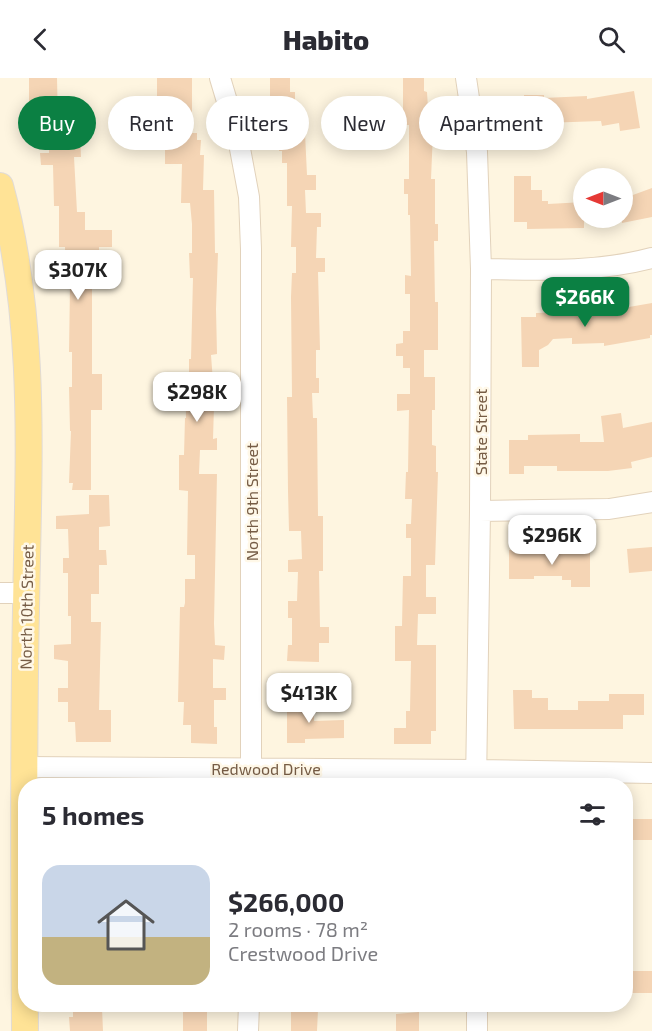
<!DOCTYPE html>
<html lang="en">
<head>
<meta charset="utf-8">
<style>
  body { margin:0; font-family:"Exo 2",sans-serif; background:#f2f2f3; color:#2b2b33; height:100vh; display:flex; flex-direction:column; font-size:22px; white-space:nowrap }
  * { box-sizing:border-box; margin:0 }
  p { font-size:20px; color:#7c7c81 }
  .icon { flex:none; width:33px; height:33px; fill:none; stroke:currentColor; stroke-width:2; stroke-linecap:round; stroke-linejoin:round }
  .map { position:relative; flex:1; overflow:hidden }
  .details { position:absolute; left:18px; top:700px; width:615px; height:234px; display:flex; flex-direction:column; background:#fff; border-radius:24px; box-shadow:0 3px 15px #0003 }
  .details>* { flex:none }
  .hud { position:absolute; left:18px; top:18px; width:616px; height:54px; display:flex; gap:12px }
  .needle { width:39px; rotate:270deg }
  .fabs { position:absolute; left:573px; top:90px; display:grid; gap:12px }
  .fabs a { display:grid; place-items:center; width:60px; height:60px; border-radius:50%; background:#fff; box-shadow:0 3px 15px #0003; font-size:30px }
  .price { position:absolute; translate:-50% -51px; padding:0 14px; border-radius:12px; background:#fff; color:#222; font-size:20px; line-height:39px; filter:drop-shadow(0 2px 3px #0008) }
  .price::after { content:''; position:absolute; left:50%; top:36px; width:18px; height:14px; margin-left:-9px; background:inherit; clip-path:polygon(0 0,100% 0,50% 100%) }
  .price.on { background:#0b8043; color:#fff }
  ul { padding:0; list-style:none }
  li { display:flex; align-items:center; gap:18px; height:150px; padding:0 24px }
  li span { display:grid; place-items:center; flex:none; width:168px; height:120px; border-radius:18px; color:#555 }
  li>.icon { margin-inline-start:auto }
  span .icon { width:72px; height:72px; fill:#fffc; stroke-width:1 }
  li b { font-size:26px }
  h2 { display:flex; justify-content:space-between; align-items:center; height:72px; padding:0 24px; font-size:26px }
  .pill { padding:0 21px; border-radius:27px; background:#fff; box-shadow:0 3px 15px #0003; font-size:21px; line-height:54px }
  .pill.on { background:#0b8043; color:#fff }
  header { display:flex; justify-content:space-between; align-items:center; height:78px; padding:0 24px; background:#fff; font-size:27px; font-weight:800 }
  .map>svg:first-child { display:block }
</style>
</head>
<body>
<header><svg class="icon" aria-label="back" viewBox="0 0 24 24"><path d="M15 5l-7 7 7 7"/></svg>Habito<svg class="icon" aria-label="search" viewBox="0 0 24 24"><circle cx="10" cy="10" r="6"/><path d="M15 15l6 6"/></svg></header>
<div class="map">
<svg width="652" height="953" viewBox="0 0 652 953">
  <rect width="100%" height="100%" fill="#fef5e0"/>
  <path fill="#f5d5b5" d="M29,0H57L58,46H31V39H29Z
    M157,0H192V55H197V62H201L200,77H204L203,112H214L215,175H218L216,231L217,276L211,277L214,317L217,316V328H214L213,361L217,360V372H200L199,396H217L214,546L215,567L225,568L224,582L213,581V610H226V622H214V649H217V666L191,665V647H183L184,624H178L180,529H184L185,525V501H195V477H187L188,413L179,412V377H184L185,340H186L185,294H189V281H191L193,200H190L189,175H192V146L190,125H181L182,86H165V54H169V28H157Z
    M270,0H290V14H295V36H298V55H305L307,97H316V112H305L306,135H321V149H317L316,180H325V194H318L320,272H316V300H319V315H312L313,340H317L318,438H323V493H319L320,549H329V565H319V584L287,583L288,567H292V540H288V523H297L298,494H288V482L302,481L301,453H289L288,413L287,319H292L291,219L292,195H296V169H291L292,128H287V85H282V73H279V45H273L274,31H270Z
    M403,0H424V13L427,14L428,30L427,54H433L431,101H435V146H438V163H434L435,224H438V272H424V299H435V332H432V367L436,368V394H438L435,487H426V519H436V536H418L417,567H436V653H431V666H394V650H406V633H410L411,583H395V548H402L403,498H411V460H406V446H411L412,421H405L406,394H408L409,332L397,333V316H410V290H403V278H396V266L403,265V253H410V216H405V197L411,198L410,137H408V116H404V101H409V47H403Z
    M634,13L640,50L620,53L619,45L602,48L601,43L544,45V48L509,47V24H524V17H544V20L587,18V21Z
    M80,55L81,79H74L77,134H85V152H112V169H99V209H92V296H102V332H91V412H72L73,405H69L71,353H70L69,309H72V274H69L70,208H66L65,169H59V128H54L53,87H41L40,75H49V56Z
    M514,98H531V112H542V123H548V126L584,124V150L527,151V144H514Z
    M652,110V139L622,145V121Z
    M627,220L629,229L652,225V257H650V260L604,268V265L572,266V260L553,261L548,267L539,272V289H522L521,239H536V235L615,232L613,222Z
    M621,335L623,350L652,344V379L631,384L632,390L608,393H557V388H524V396H509V362H528V357L580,356V364H604L601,338Z
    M89,417H109L110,448L99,449V472H106L107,487H99V516H91V544H101L99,632H111V664H76L75,644H68V624H58V610H68V583L54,581V567L71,566V538H68V495H63V480H69L68,451H56V438L89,436Z
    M652,469V493L629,495L627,471Z
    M509,472H526V474L590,472V509H571V502H562V498H534V501H509Z
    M513,612H532V620H548V632H578V623H609V616H644V637H623V651H514Z
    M287,622H310V626H314V643L344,642V660L305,661V665H287Z
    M626,741H652V762H626Z
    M626,893H652V915H626Z
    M73,930H102L103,953H70L69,939H73Z
    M183,932H207V953H183Z
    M291,932H318L317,953H291Z
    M419,934V953H396V936Z"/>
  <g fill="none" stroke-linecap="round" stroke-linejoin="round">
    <defs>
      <path id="minor" d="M220,0L238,60L249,119L251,171V708
        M466,0L477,74L481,191L480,433L476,708
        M481,191C538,192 596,195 652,180
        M480,433L609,431L652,424
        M0,515H26
        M23,689L476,692L652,695
        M477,927V953
        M248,953L249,927"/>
      <path id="major" d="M0,108C38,247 28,389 26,532C23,672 24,813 25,953"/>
    </defs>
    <use href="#minor" stroke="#e2d2bb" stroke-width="22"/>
    <use href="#major" stroke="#e1dbd6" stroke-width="28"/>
    <use href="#minor" stroke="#fff" stroke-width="20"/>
    <use href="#major" stroke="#ffe396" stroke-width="26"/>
  </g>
  <g text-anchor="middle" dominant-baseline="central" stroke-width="5" stroke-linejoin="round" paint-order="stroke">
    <g font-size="16" fill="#765c45" stroke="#fff8e8">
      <text transform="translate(480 354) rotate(-90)">State Street</text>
      <text transform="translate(251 424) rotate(-90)">North 9th Street</text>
      <text transform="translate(26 529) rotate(-89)">North 10th Street</text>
      <text x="266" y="690">Redwood Drive</text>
    </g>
  </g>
</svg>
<div class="fabs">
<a><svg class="needle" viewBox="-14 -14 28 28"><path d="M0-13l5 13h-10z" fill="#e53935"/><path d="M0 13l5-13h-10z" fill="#7c7c81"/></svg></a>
</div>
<b class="price" style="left:78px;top:223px">$307K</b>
<b class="price on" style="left:585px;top:250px">$266K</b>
<b class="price" style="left:197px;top:345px">$298K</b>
<b class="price" style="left:552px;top:488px">$296K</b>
<b class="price" style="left:309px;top:646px">$413K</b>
<div class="hud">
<a class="pill on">Buy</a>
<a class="pill">Rent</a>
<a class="pill">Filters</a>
<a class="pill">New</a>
<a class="pill">Apartment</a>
</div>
<section class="details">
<h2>5 homes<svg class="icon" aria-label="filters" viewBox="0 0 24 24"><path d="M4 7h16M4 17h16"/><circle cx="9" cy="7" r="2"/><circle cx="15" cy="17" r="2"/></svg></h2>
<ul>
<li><span style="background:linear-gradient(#c9d6e8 60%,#c2b280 0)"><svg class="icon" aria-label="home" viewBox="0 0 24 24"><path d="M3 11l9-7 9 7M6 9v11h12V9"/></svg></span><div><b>$266,000</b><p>2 rooms · 78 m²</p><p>Crestwood Drive</p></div></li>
</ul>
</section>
</div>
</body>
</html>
